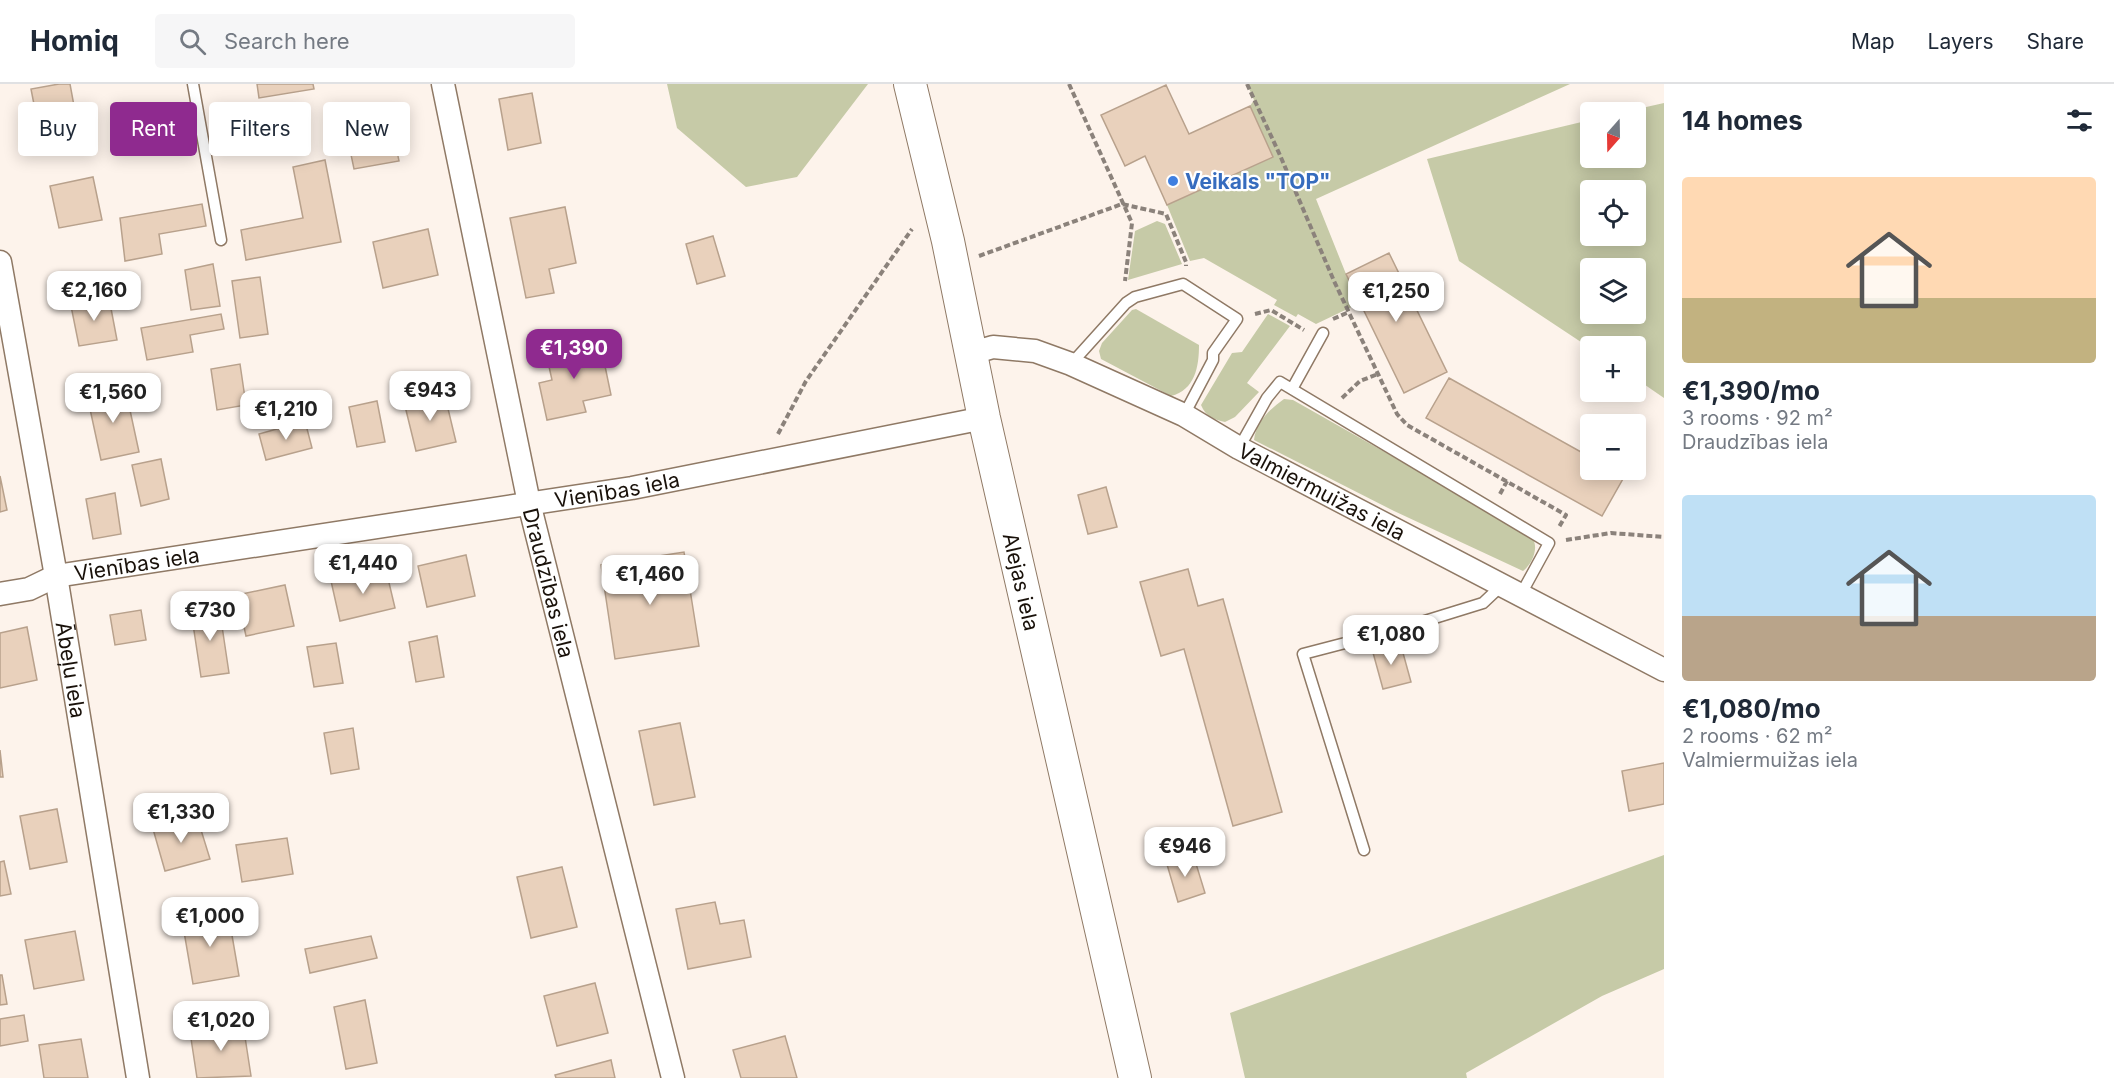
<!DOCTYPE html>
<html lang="en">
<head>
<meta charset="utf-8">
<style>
  body { margin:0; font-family:Inter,sans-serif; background:#f6f6f7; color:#1f2937; height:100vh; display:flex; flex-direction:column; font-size:22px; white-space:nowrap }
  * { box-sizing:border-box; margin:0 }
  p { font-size:20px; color:#747a83 }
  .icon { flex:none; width:33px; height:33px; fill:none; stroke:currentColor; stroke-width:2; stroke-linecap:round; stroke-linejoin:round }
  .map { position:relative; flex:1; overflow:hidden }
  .drawer { display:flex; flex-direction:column; background:#fff; width:450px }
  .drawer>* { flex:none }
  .guide { position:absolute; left:18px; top:18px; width:570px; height:54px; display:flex; gap:12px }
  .needle { width:39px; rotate:200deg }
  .buttons { position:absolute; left:1580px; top:18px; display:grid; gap:12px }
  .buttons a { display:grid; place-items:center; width:66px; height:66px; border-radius:6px; background:#fff; box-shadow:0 3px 15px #0003; font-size:30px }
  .price { position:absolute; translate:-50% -51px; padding:0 14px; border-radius:12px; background:#fff; color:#222; font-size:20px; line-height:39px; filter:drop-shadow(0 2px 3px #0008) }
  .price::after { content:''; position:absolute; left:50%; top:36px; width:18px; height:14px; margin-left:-9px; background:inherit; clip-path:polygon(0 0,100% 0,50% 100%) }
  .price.current { background:#8f2a8f; color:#fff }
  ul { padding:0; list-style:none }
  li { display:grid; align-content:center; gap:12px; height:318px; padding:0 18px }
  li span { display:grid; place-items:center; height:186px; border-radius:6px; color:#555 }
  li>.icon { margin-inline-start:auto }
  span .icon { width:108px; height:108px; fill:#fffc; stroke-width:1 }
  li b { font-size:26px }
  h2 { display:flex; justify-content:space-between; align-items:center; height:72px; padding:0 18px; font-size:26px }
  .pill { padding:0 21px; border-radius:6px; background:#fff; box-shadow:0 3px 15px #0003; font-size:21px; line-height:54px }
  .pill.current { background:#8f2a8f; color:#fff }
  header { display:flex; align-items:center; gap:36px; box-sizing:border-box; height:84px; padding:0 30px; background:#fff; border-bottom:2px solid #e0e1e3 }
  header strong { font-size:28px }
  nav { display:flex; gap:33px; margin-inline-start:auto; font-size:21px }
  .search { width:420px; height:54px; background:#f6f6f7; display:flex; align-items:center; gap:15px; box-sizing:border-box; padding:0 21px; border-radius:6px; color:#747a83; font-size:22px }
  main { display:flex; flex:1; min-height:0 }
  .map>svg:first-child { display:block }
</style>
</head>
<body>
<header>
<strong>Homiq</strong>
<div class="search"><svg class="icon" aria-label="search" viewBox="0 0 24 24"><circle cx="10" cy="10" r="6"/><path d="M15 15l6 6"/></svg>Search here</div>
<nav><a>Map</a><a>Layers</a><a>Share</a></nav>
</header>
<main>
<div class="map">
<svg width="1664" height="994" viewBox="0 0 1664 994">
  <rect width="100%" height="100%" fill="#fdf3eb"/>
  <path fill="#c6caa7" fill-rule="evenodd" d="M667,0H868L797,93L746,103L677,44Z
    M1247,0H1570L1316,115L1346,190L1360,219L1316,240L1298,230L1296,233L1274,221L1277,216L1204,174L1190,177L1167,121L1273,73L1250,22L1254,16Z
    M1664,19V314L1635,294V262H1590V264L1459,177L1427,75L1590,36V74H1635V28H1624ZM1635,106V152H1590V106ZM1590,184H1635V230H1590Z
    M1157,137L1165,140L1182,180L1128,196L1135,147Z
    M1136,225L1199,261C1199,283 1195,306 1171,312L1101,275L1099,267L1102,259L1132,226Z
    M1268,230L1290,242L1247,299L1259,308L1235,333L1225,338C1213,335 1206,333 1201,321L1232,269L1242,268Z
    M1284,315L1293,316L1526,448C1528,450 1532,452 1533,455C1539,466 1531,481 1523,487L1394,427L1254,356C1256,338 1270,325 1284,315Z
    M1664,771V885L1602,912L1466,989L1467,994H1245L1230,929Z"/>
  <path fill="#e9d1bc" stroke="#b8a18c" stroke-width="1.5" d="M59,0H70L77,38L39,46L31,5Z
    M257,0H313L314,5L259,14Z
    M1166,1L1189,50L1250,22L1273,73L1167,121L1145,72L1125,82L1101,31Z
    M532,9L541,59L508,66L499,15Z
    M390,33L399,77L354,85L345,42Z
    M325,76L341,158L246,176L241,146L303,134L293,83Z
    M93,93L102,136L59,144L50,102Z
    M202,120L206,142L159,150L162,170L125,177L120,134Z
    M565,123L576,179L549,185L554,209L526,214L510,134Z
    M428,145L438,191L383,204L373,158Z
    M713,152L725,192L697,200L686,160Z
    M1389,169L1447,288L1404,309L1346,190Z
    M213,180L220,222L191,226L185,186Z
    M260,193L268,250L240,254L232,197Z
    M109,214L117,256L79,262L71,222Z
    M221,230L224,245L190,251L193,268L147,276L141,244Z
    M600,258L611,311L583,317L586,328L547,336L539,299L552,296L546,269Z
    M240,280L246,321L217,326L211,285Z
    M1449,294L1590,373V386H1612L1624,393L1602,432L1426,334Z
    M125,303L139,368L101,376L87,311Z
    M444,308L456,358L416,367L404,318Z
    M377,317L385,358L357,363L349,323Z
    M305,337L312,364L266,376L259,350Z
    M161,375L169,415L141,422L132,381Z
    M0,392L7,426L0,428Z
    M1106,403L1117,443L1088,450L1078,411Z
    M115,409L121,450L93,455L86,415Z
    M684,468L699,562L615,575L601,481Z
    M466,471L475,512L427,523L418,482Z
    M1188,485L1198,522L1223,515L1282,728L1233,742L1184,565L1161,572L1140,498Z
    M386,486L395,524L340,537L331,497Z
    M285,501L294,542L246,552L237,511Z
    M219,522L229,589L201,593L191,527Z
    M141,526L146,556L115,561L110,531Z
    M27,543L37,596L0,604V549Z
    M437,552L444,593L416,598L409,558Z
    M1400,558L1411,598L1383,605L1372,565Z
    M336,559L343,599L314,603L307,563Z
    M680,639L695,713L654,721L639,647Z
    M353,644L359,685L331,690L324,649Z
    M0,666L3,693H0Z
    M1664,679V720L1629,727L1622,687Z
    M57,725L67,778L30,785L20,732Z
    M197,733L210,775L165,787L153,745Z
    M287,754L293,790L242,798L236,761Z
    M1193,770L1205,809L1178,818L1166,777Z
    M4,777L11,810L0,812V778Z
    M562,783L577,843L531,854L517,793Z
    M715,818L720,840L744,836L751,873L688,885L676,825Z
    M228,828L239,892L193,900L182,836Z
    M75,847L84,896L34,905L25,856Z
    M371,852L377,874L310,889L305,865Z
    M0,891H2L7,920L0,921Z
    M595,899L608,949L557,962L544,912Z
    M365,916L377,979L346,985L334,923Z
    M24,931L28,957L0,962V935Z
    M243,940L251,992L197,994L190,948Z
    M785,952L797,994H741L733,966Z
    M81,955L88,994H44L39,961Z
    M611,976L615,994H556L555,991Z"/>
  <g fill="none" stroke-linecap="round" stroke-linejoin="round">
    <defs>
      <path id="lane" d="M193,0L221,156
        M1071,280L1126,219L1135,213L1183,200L1237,235L1213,269V276L1184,331
        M1292,305L1323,249
        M1239,364L1267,314L1280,298L1549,459L1520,512
        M1364,766L1303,570L1399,545L1483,519L1501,502"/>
      <g id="street">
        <path id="s1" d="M443,0L529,419L673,994"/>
        <path id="s2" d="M0,178L56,492L138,994"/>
        <path id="s3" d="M972,269L993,263L1035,267L1071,280L1184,331L1239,364L1664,586"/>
        <path id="s4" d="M0,510L29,505L56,492L632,404L984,334"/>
      </g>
      <g id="secondary">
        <path id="s5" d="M910,0L948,157L984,334L1135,994"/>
      </g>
    </defs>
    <use href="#lane" stroke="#8f7965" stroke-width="13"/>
    <use href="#street" stroke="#8f7965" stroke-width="25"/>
    <use href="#secondary" stroke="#8f7965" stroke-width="34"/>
    <path stroke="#8b827b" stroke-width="4" stroke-dasharray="6 3" stroke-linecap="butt" d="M1069,0L1132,139L1125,197
      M1247,0L1279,69L1334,197L1397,330L1407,341L1566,431L1559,443
      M979,172L1122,120L1166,130L1186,178V182
      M1255,230L1271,226L1304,246
      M1333,235L1349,228
      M1342,314L1360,297L1378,290
      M778,350L806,297L912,145
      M1500,410L1507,397
      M1566,456L1611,449L1664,453"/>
    <use href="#lane" stroke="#fff" stroke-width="10"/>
    <use href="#street" stroke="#fff" stroke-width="22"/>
    <use href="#secondary" stroke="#fff" stroke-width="32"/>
  </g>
  <circle fill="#3f7fe0" stroke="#fff" stroke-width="2" cx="1173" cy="97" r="6"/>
  <g text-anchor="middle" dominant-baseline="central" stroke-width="4.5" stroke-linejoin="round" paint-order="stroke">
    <g font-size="21" font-weight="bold" fill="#366cbe" stroke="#fff" text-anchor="start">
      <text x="1185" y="97">Veikals "TOP"</text>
    </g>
    <g font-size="21" fill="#19110a" stroke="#fff">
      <text stroke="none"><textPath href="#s4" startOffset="627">Vienības iela</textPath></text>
      <text stroke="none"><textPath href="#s3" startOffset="384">Valmiermuižas iela</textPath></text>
      <text stroke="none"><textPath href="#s4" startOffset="141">Vienības iela</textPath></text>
      <text stroke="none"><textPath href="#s5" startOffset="510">Alejas iela</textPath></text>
      <text stroke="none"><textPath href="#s1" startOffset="510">Draudzības iela</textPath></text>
      <text stroke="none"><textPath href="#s2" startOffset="414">Ābeļu iela</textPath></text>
    </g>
  </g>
</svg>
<div class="buttons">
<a><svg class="needle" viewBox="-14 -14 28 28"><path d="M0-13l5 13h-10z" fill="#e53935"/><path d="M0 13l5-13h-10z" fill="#747a83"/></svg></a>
<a><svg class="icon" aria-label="locate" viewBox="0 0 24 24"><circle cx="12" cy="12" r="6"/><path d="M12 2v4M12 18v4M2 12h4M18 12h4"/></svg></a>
<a><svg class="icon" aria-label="layers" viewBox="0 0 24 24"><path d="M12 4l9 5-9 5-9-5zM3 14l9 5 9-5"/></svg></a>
<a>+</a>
<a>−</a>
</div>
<b class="price" style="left:94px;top:238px">€2,160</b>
<b class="price" style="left:1396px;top:239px">€1,250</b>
<b class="price current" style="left:574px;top:296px">€1,390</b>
<b class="price" style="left:430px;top:338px">€943</b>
<b class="price" style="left:113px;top:340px">€1,560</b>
<b class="price" style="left:286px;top:357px">€1,210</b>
<b class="price" style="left:363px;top:511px">€1,440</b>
<b class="price" style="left:650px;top:522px">€1,460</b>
<b class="price" style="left:210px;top:558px">€730</b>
<b class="price" style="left:1391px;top:582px">€1,080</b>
<b class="price" style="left:181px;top:760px">€1,330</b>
<b class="price" style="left:1185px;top:794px">€946</b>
<b class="price" style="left:210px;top:864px">€1,000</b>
<b class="price" style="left:221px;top:968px">€1,020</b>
<div class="guide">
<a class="pill">Buy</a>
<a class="pill current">Rent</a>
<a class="pill">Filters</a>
<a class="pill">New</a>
</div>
</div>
<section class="drawer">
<h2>14 homes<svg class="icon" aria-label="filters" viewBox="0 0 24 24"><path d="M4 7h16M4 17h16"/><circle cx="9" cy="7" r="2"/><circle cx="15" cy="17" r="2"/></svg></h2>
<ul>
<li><span style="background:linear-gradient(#ffd9b3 65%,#c2b280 0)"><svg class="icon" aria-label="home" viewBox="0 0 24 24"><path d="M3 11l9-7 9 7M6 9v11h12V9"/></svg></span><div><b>€1,390/mo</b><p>3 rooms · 92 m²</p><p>Draudzības iela</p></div></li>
<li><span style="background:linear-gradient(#bfe0f5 65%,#b9a48a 0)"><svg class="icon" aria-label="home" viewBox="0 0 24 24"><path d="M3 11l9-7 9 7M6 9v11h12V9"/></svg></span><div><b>€1,080/mo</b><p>2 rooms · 62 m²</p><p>Valmiermuižas iela</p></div></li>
</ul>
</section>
</main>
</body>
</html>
